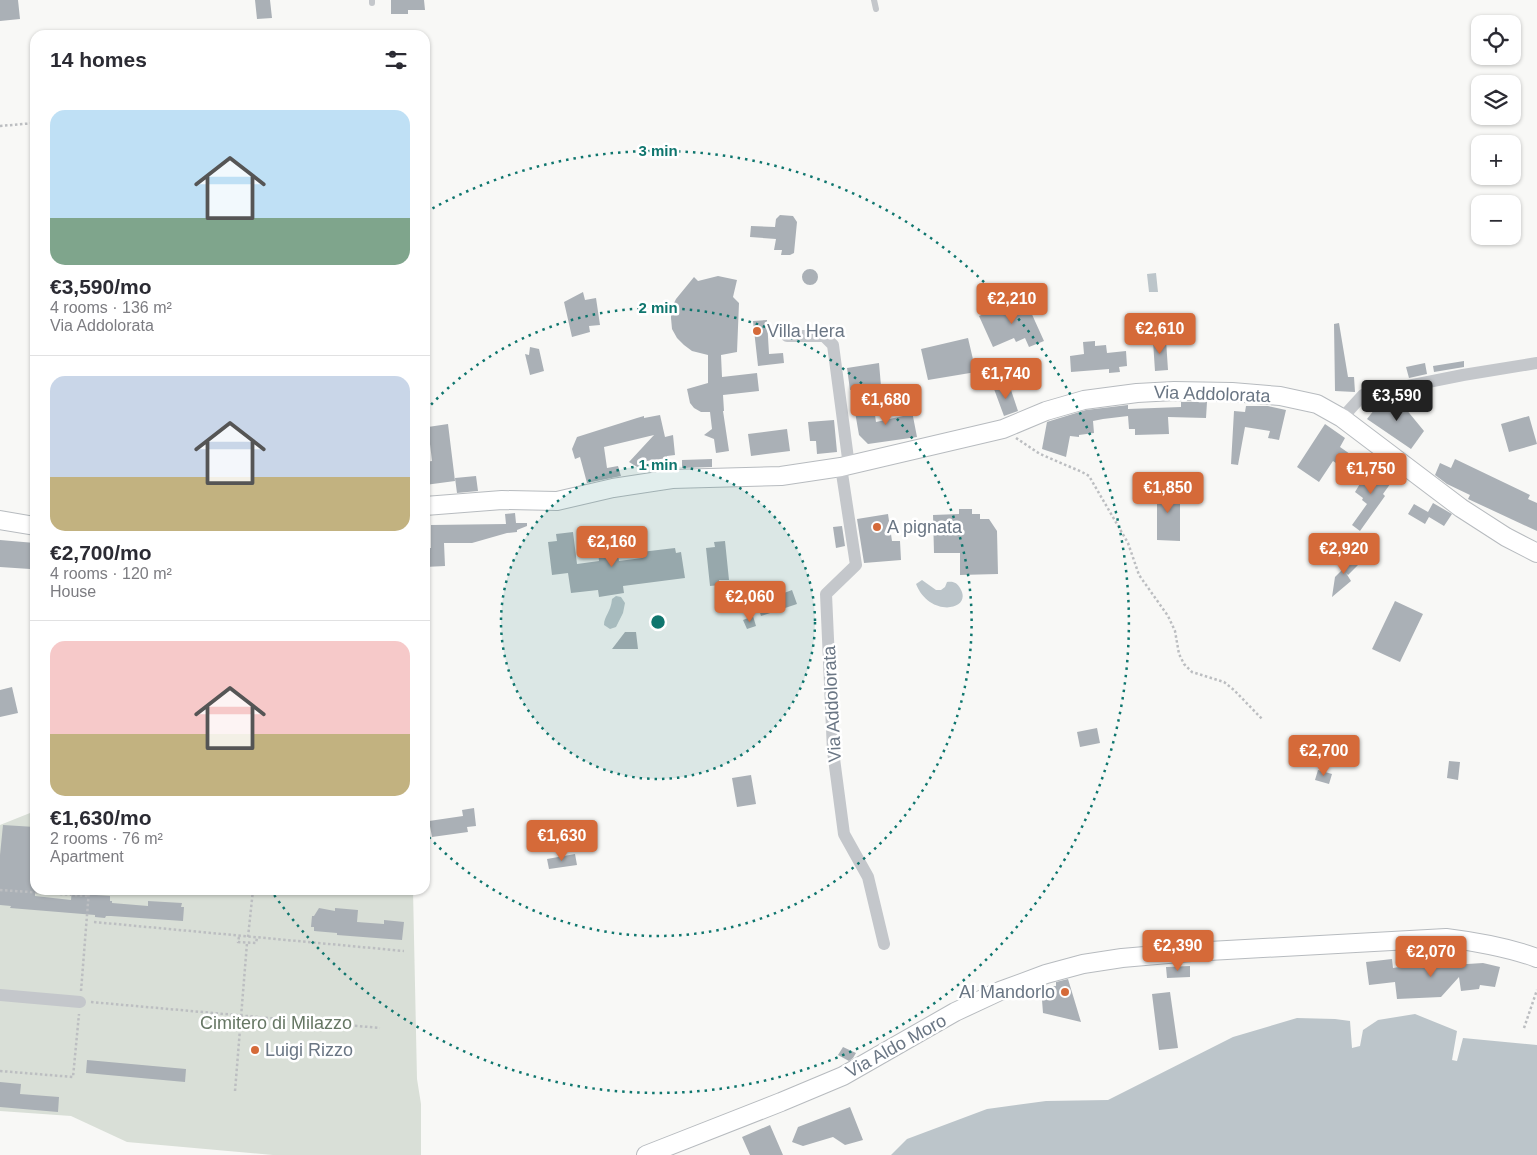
<!DOCTYPE html>
<html lang="en">
<head>
<meta charset="utf-8">
<style>
  body { margin:0; font-family:Helvetica,sans-serif; background:#f7f7f7; color:#2b2b33; height:100vh; display:flex; flex-direction:column; font-size:19px; white-space:nowrap }
  * { box-sizing:border-box; margin:0 }
  p { font-size:16px; color:#7c7c81 }
  .icon { flex:none; width:28px; height:28px; fill:none; stroke:currentColor; stroke-width:2; stroke-linecap:round; stroke-linejoin:round }
  .map { position:relative; flex:1; overflow:hidden }
  .drawer { position:absolute; left:30px; top:30px; width:400px; height:865px; display:flex; flex-direction:column; background:#fff; border-radius:15px; box-shadow:0 1px 4px #0004 }
  .drawer>* { flex:none }
  .fabs { position:absolute; left:1471px; top:15px; display:grid; gap:10px }
  .fabs a { display:grid; place-items:center; width:50px; height:50px; border-radius:10px; background:#fff; box-shadow:0 1px 4px #0004; font-size:25px }
  .price { position:absolute; translate:-50% -42px; padding:0 11px; border-radius:5px; background:#d56a39; color:#fff; font-size:16px; line-height:32px; filter:drop-shadow(0 1px 2px #0008) }
  .price::after { content:''; position:absolute; left:50%; top:30px; width:15px; height:11px; margin-left:-8px; background:inherit; clip-path:polygon(0 0,100% 0,50% 100%) }
  .price.selected { background:#222; color:#fff }
  ul { padding:0; list-style:none }
  li { display:grid; align-content:center; gap:10px; height:265px; padding:0 20px }
  li+li { border-top:1px solid #e1e1e2 }
  li span { display:grid; place-items:center; height:155px; border-radius:15px; color:#555 }
  li>.icon { margin-inline-start:auto }
  span .icon { width:90px; height:90px; fill:#fffc; stroke-width:1 }
  li b { font-size:21px }
  h2 { display:flex; justify-content:space-between; align-items:center; height:60px; padding:0 20px; font-size:21px }
  .map>svg:first-child { display:block }
</style>
</head>
<body>
<div class="map">
<svg width="1537" height="1155" viewBox="0 0 1537 1155">
  <rect width="100%" height="100%" fill="#f8f8f6"/>
  <path fill="#d9dfd7" d="M35,811V890H413L417,1079L421,1104V1155H273L127,1142L71,1116L0,1111V825Z"/>
  <path fill="#bcc5ca" d="M1156,273L1158,292H1149L1147,274Z
    M922,580L936,590H941L945,587L947,582C954,581 957,583 960,588C974,610 930,619 916,584Z
    M616,596L621,597L625,603L623,613L616,627L610,629L604,625C604,616 611,612 612,599Z
    M1415,1014L1457,1031L1452,1060L1457,1061L1463,1038L1537,1045V1155H891L907,1139L987,1109L1046,1101L1108,1100L1233,1037L1297,1018L1335,1019L1350,1021L1352,1048L1360,1046L1363,1030L1378,1020Z"/>
  <path fill="#aab0b6" d="M0,0H18L20,19L0,21Z
    M255,0H270L272,18L257,19Z
    M391,0H424L425,10H408V14H391Z
    M780,215L793,216L797,222L794,253L790,255H781L782,250H774L776,239L750,237L751,226L775,227L776,219Z
    M802 277a8 8 0 1 1 16 0a8 8 0 1 1-16 0Z
    M718,276L737,280L733,297L739,303L737,352L721,355L722,377L757,373L759,391L723,395L724,411H723L729,451L716,453L714,439L704,435L712,429L710,412H701L694,408L690,403L687,389L708,383V355L692,351L684,345L677,338L672,329L671,318V309L676,299L694,277L698,281Z
    M583,292L585,300L596,298L600,325L589,326L590,332L572,337L564,302Z
    M1025,299L1044,341L1029,347L1025,338L1016,342L1014,338L993,347L979,316L990,311L991,314Z
    M767,320L769,354L783,353L784,363L758,366L753,321Z
    M1339,323L1348,377H1354L1355,392L1335,391L1334,324Z
    M968,338L976,372L928,380L921,349Z
    M1166,340L1168,370L1155,371L1153,341Z
    M1095,341V346L1106,345L1107,353L1126,351L1127,366L1119,367L1120,372L1109,373V369L1071,372L1070,356L1084,354L1083,342Z
    M530,347L539,349L544,371L530,375L525,354L529,355Z
    M1464,361V367L1434,372L1433,366Z
    M879,363L881,386L850,390L847,368Z
    M1425,363L1427,374L1409,378L1406,367Z
    M1005,385L1011,390L1018,411L1004,416L994,389Z
    M1396,397L1424,431L1411,449L1367,419L1382,400Z
    M910,401L917,437L868,444L859,435L855,412L874,408L876,422L903,416L900,403Z
    M1181,402H1207L1206,418L1168,417L1169,434L1135,435V429H1129L1128,416L1103,419L1093,421L1094,433L1079,435V437L1070,436L1066,457L1042,449L1047,422L1050,421L1086,410L1128,405V409L1181,407Z
    M1246,406H1268L1286,410L1279,440L1268,438L1270,431L1245,427L1238,465L1231,464L1234,411L1245,412Z
    M660,415L665,437L673,435L675,455L667,456V458L647,461L639,468L629,462L654,435L604,447L607,468L618,466L621,476L587,483L580,457L575,459L572,449L577,437L637,418L644,416V418Z
    M1529,416L1537,444L1509,452L1501,424Z
    M834,420L837,452L817,454L816,441H810L808,422Z
    M448,424L455,481L425,485V462L432,461L428,427Z
    M1325,424L1345,438L1340,447L1350,454L1342,467L1333,461L1319,482L1297,467Z
    M787,429L790,451L751,456L748,434Z
    M712,459V467L682,468V460Z
    M1455,459L1530,495L1528,499L1537,503V531L1468,499L1470,495L1447,484L1435,475L1440,463L1451,468Z
    M1370,467L1382,477L1384,474L1393,480L1383,494L1385,496L1360,531L1352,525L1367,504L1362,500L1363,498L1355,492Z
    M476,476L478,491L457,493L455,478Z
    M1157,488L1180,489V541L1157,540Z
    M1433,503L1452,514L1444,526L1429,517L1425,524L1408,514L1414,504L1428,512Z
    M959,509H972V514H980V519H989L997,531L998,574L960,575V553H934L933,515L959,514Z
    M515,513L516,523H527V526L517,530V532L507,533L472,543H444L445,566L425,567V548H431V525L506,524L505,514Z
    M888,514L892,541H900L901,560L864,563L857,519Z
    M842,526L845,546L836,548L833,527Z
    M573,532L577,564L599,561L598,552L617,550L619,561L642,558L641,552L675,548L676,553L681,552L685,578L623,586L624,593L599,597L598,590L571,593L568,573L552,575L548,542L557,541L556,534Z
    M0,540L35,543V559H31L30,569L0,567Z
    M725,541L729,580H719L720,585L710,586L706,548L715,547L714,542Z
    M1352,555L1358,565L1348,575L1346,573L1351,581L1332,597L1335,577L1343,569L1341,567Z
    M792,590L797,604L761,616L757,603Z
    M1395,601L1423,614L1400,662L1372,649Z
    M753,616L756,626L747,629L743,620Z
    M625,632H636L638,649H612Z
    M12,687L18,713L0,717V690Z
    M1097,728L1100,743L1080,747L1077,732Z
    M1449,761L1460,762L1458,780L1447,778Z
    M1318,770L1332,774L1329,784L1315,780Z
    M751,775L756,804L737,807L732,778Z
    M474,808L476,826L467,827L468,832L432,837L429,821L463,816L462,810Z
    M3,825L35,827V896L71,900L72,890H82V894L110,896V901H112V903L148,906V901L182,903L181,907H184L183,921L111,916H106L105,918L95,917V915L10,908L11,906L0,905V855Z
    M575,854L577,865L549,869L547,859Z
    M319,908L335,911V908L358,910L357,922L384,924V920L404,922L402,940L337,935V933L314,931V927H311L312,916H314Z
    M1392,959L1393,968L1435,961L1436,966L1483,963L1500,967L1495,987L1480,985L1479,989L1461,991L1459,977L1441,997L1397,999L1395,982L1369,985L1366,962Z
    M1190,966V977L1167,978L1166,967Z
    M1068,979L1081,1022L1043,1013L1041,987L1056,986V982Z
    M1170,992L1178,1048L1159,1050L1152,994Z
    M843,1047L856,1053L853,1058L849,1061L838,1055Z
    M87,1060L186,1069L185,1082L86,1073Z
    M0,1082L21,1084L20,1094L59,1097L58,1112L0,1107Z
    M850,1107L863,1140L845,1145L833,1137L803,1146L792,1142L798,1127Z
    M770,1125L783,1155H750L742,1137Z"/>
  <g fill="none" stroke-linecap="round" stroke-linejoin="round">
    <defs>
      <path id="secondary" d="M425,506L502,500L557,501L613,488L672,479L781,476L841,467L1003,429L1046,411L1084,400L1137,393L1174,391L1232,392L1280,396L1317,404L1342,418L1461,508L1506,537L1537,553
        M0,520L35,526
        M646,1155L781,1102L843,1076L955,1012L1000,991L1046,974L1083,964L1122,958L1191,952L1446,938C1478,942 1507,947 1537,958"/>
    </defs>
    <use href="#secondary" stroke="#b7bbbf" stroke-width="20"/>
    <path stroke="#bcbec1" stroke-width="2.5" stroke-dasharray="2.5 2.5" stroke-linecap="butt" d="M0,126L35,123
      M1016,438L1040,454L1082,472L1089,476L1128,543L1139,575L1168,616L1175,631L1179,654L1184,664L1192,672L1224,682L1234,690L1263,720
      M0,890L89,896
      M373,890L407,893
      M94,922L404,951
      M239,937L238,942L256,943L257,938
      M248,937L253,890
      M81,991L89,890
      M91,1002L380,1028
      M1524,1028L1537,990
      M0,1071L73,1077L79,1014
      M235,1091L247,943"/>
    <path stroke="#c4c7cb" stroke-width="6" d="M372,0V3
      M874,0L876,9"/>
    <path stroke="#c4c7cb" stroke-width="12" d="M787,336H824L833,345L849,466
      M1342,418L1363,395L1463,375L1537,363
      M841,467L856,565L826,594L833,751L844,834L868,877L884,944
      M0,995L80,1002"/>
    <use href="#secondary" stroke="#fff" stroke-width="18"/>
  </g>
  <circle cx="658" cy="622" r="157" fill="#0f766e" fill-opacity=".12"/>
  <g fill="none" stroke="#0f766e" stroke-width="2.5" stroke-dasharray="2.5 5">
    <circle cx="658" cy="622" r="157"/>
    <path d="M426 410A314 314 0 1 1 426 834"/>
    <path d="M426 212A471 471 0 1 1 272 892"/>
  </g>
  <g fill="#d56a39" stroke="#fff" stroke-width="2">
    <circle cx="757" cy="331" r="5"/>
    <circle cx="877" cy="527" r="5"/>
    <circle cx="1065" cy="992" r="5"/>
    <circle cx="255" cy="1050" r="5"/>
  </g>
  <g text-anchor="middle" dominant-baseline="central" stroke-width="5" stroke-linejoin="round" paint-order="stroke">
    <g font-size="18" fill="#6a7684" stroke="#fff" text-anchor="start">
      <text x="767" y="331">Villa Hera</text>
      <text x="887" y="527">A pignata</text>
      <text x="1055" y="992" text-anchor="end">Al Mandorlo</text>
      <text x="265" y="1050">Luigi Rizzo</text>
    </g>
    <g font-size="18" fill="#6a7684" stroke="#fff">
      <text transform="translate(1212 394) rotate(2)">Via Addolorata</text>
      <text transform="translate(832 704) rotate(-93)">Via Addolorata</text>
      <text transform="translate(896 1046) rotate(-29)">Via Aldo Moro</text>
    </g>
    <g font-size="18" fill="#667764" stroke="#fff">
      <text x="276" y="1023">Cimitero di Milazzo</text>
    </g>
  </g>
  <circle cx="658" cy="622" r="8" fill="#0f766e" stroke="#fff" stroke-width="2.5"/>
  <g font-size="15" text-anchor="middle" font-weight="bold" fill="#0f766e" stroke="#fff" stroke-width="5" stroke-linejoin="round" paint-order="stroke">
    <text x="658" y="156">3 min</text>
    <text x="658" y="313">2 min</text>
    <text x="658" y="470">1 min</text>
  </g>
</svg>
<div class="fabs">
<a><svg class="icon" aria-label="locate" viewBox="0 0 24 24"><circle cx="12" cy="12" r="6"/><path d="M12 2v4M12 18v4M2 12h4M18 12h4"/></svg></a>
<a><svg class="icon" aria-label="layers" viewBox="0 0 24 24"><path d="M12 4l9 5-9 5-9-5zM3 14l9 5 9-5"/></svg></a>
<a>+</a>
<a>−</a>
</div>
<b class="price" style="left:1012px;top:325px">€2,210</b>
<b class="price" style="left:1160px;top:355px">€2,610</b>
<b class="price" style="left:1006px;top:400px">€1,740</b>
<b class="price selected" style="left:1397px;top:422px">€3,590</b>
<b class="price" style="left:886px;top:426px">€1,680</b>
<b class="price" style="left:1371px;top:495px">€1,750</b>
<b class="price" style="left:1168px;top:514px">€1,850</b>
<b class="price" style="left:612px;top:568px">€2,160</b>
<b class="price" style="left:1344px;top:575px">€2,920</b>
<b class="price" style="left:750px;top:623px">€2,060</b>
<b class="price" style="left:1324px;top:777px">€2,700</b>
<b class="price" style="left:562px;top:862px">€1,630</b>
<b class="price" style="left:1178px;top:972px">€2,390</b>
<b class="price" style="left:1431px;top:978px">€2,070</b>
<section class="drawer">
<h2>14 homes<svg class="icon" aria-label="filters" viewBox="0 0 24 24"><path d="M4 7h16M4 17h16"/><circle cx="9" cy="7" r="2"/><circle cx="15" cy="17" r="2"/></svg></h2>
<ul>
<li><span style="background:linear-gradient(#bfe0f5 70%,#7fa58c 0)"><svg class="icon" aria-label="home" viewBox="0 0 24 24"><path d="M3 11l9-7 9 7M6 9v11h12V9"/></svg></span><div><b>€3,590/mo</b><p>4 rooms · 136 m²</p><p>Via Addolorata</p></div></li>
<li><span style="background:linear-gradient(#c9d6e8 65%,#c2b280 0)"><svg class="icon" aria-label="home" viewBox="0 0 24 24"><path d="M3 11l9-7 9 7M6 9v11h12V9"/></svg></span><div><b>€2,700/mo</b><p>4 rooms · 120 m²</p><p>House</p></div></li>
<li><span style="background:linear-gradient(#f6c9c9 60%,#c2b280 0)"><svg class="icon" aria-label="home" viewBox="0 0 24 24"><path d="M3 11l9-7 9 7M6 9v11h12V9"/></svg></span><div><b>€1,630/mo</b><p>2 rooms · 76 m²</p><p>Apartment</p></div></li>
</ul>
</section>
</div>
</body>
</html>
